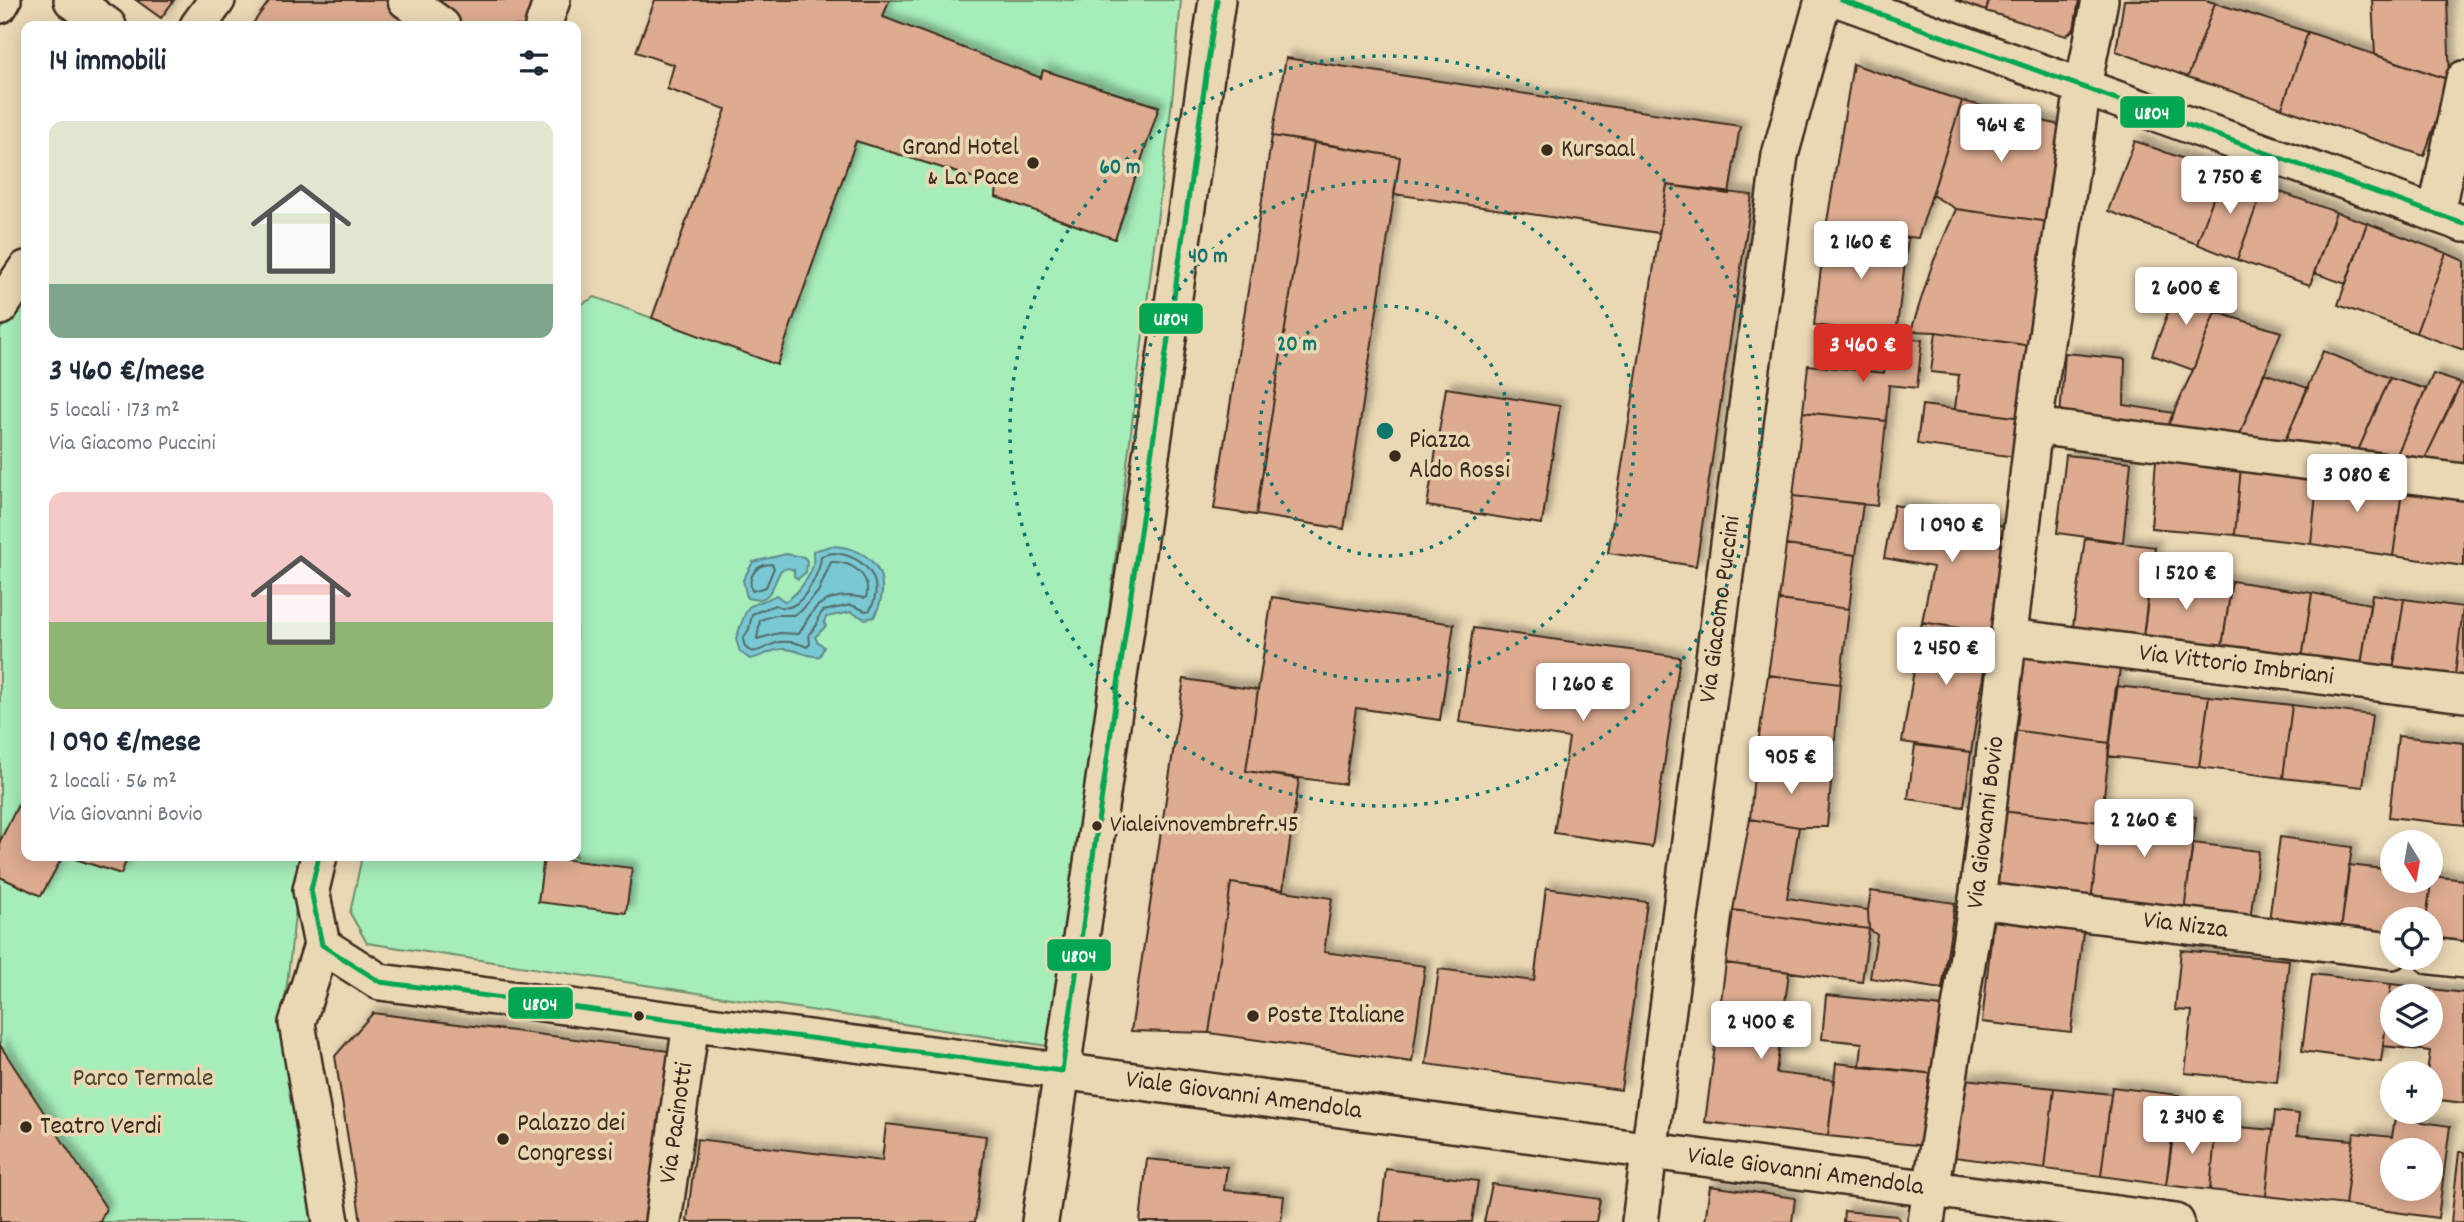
<!DOCTYPE html>
<html lang="it">
<head>
<meta charset="utf-8">
<style>
  body { margin:0; font-family:Dekko,sans-serif; background:#f6f6f7; color:#1f2937; height:100vh; display:flex; flex-direction:column; font-size:26px; white-space:nowrap }
  * { box-sizing:border-box; margin:0 }
  p { font-size:23px; color:#747a83 }
  .icon { flex:none; width:38px; height:38px; fill:none; stroke:currentColor; stroke-width:2; stroke-linecap:round; stroke-linejoin:round }
  .map { position:relative; flex:1; overflow:hidden }
  .side { position:absolute; left:21px; top:21px; width:560px; height:840px; display:flex; flex-direction:column; background:#fff; border-radius:14px; box-shadow:0 4px 18px #0003 }
  .side>* { flex:none }
  .needle { width:46px; rotate:169deg }
  .controls { position:absolute; left:2380px; top:830px; display:grid; gap:14px }
  .controls a { display:grid; place-items:center; width:63px; height:63px; border-radius:50%; background:#fff; box-shadow:0 4px 18px #0003; font-size:35px }
  .price { position:absolute; translate:-50% -60px; padding:0 16px; border-radius:7px; background:#fff; color:#222; font-size:23px; line-height:46px; filter:drop-shadow(0 2px 4px #0008) }
  .price::after { content:''; position:absolute; left:50%; top:42px; width:21px; height:16px; margin-left:-10px; background:inherit; clip-path:polygon(0 0,100% 0,50% 100%) }
  .price.active { background:#d93025; color:#fff }
  ul { padding:0; list-style:none }
  li { display:grid; align-content:center; gap:14px; height:371px; padding:0 28px }
  li span { display:grid; place-items:center; height:217px; border-radius:14px; color:#555 }
  li>.icon { margin-inline-start:auto }
  span .icon { width:126px; height:126px; fill:#fffc; stroke-width:1 }
  li b { font-size:30px }
  h2 { display:flex; justify-content:space-between; align-items:center; height:84px; padding:0 28px; font-size:30px }
  .map>svg:first-child { display:block }
</style>
</head>
<body>
<div class="map">
<svg width="2464" height="1222" viewBox="0 0 2464 1222">
  <defs>
    <filter id="shadow"><feDropShadow dx="6" dy="-6" stdDeviation="3.5" flood-color="#0004"/></filter>
  </defs>
  <rect width="100%" height="100%" fill="#ead8b5"/>
  <filter id="ink" filterUnits="userSpaceOnUse"><feTurbulence type="fractalNoise" baseFrequency=".0143" numOctaves="2"/><feDisplacementMap in="SourceGraphic" scale="14" xChannelSelector="R" yChannelSelector="G"/><feConvolveMatrix kernelMatrix="1 2 1 2 8 2 1 2 1" color-interpolation-filters="sRGB"/></filter>
  <g filter="url(#ink)">
    <path fill="#a6edba" stroke="#708c6c" stroke-width="2" d="M889,0H1181L1173,92L1055,1047L367,943L350,913L362,856H576V307L595,297L777,364L856,141L997,185L1115,239L1159,106L1043,71L1041,78L883,17Z
      M26,294V856H302L281,1035L312,1222H0V330Z"/>
    <path fill="#79c9d4" stroke="#60898b" stroke-width="2" d="M831,546C874,547 895,579 874,617L865,619L851,612L826,617L824,622L826,626L815,637L817,641L824,647L820,656C805,658 797,648 782,649C770,650 762,657 750,659L740,652L736,639C738,633 746,609 749,607C756,602 767,601 776,595L784,601C794,599 812,575 813,564C814,559 813,555 813,551Z
      M786,554L804,557L807,561L806,572L798,579L794,576V570L788,568L781,570C772,585 772,605 747,598L743,580L753,562Z"/>
    <g fill="none" stroke-linecap="round" stroke-linejoin="round">
      <path stroke="#546a67" stroke-width="2" d="M832,553C863,554 887,580 870,610L866,611L851,605L823,611L818,618L817,625L809,634L810,644L807,647C799,643 789,641 780,642C766,644 747,664 743,639L749,629L752,614L775,605C781,607 786,609 792,606C806,600 821,570 821,556Z
        M831,562C852,561 872,575 866,598C860,598 855,596 849,596C818,597 813,609 799,634L779,633L757,639L760,620L775,615H793L801,611L818,592Z
        M772,564L774,568L766,587L752,591C747,576 756,564 772,564Z"/>
    </g>
    <path fill="#ddab90" stroke="#3b2a1e" stroke-width="2" fill-rule="evenodd" filter="url(#shadow)" d="M136,0H174L161,18Z
      M270,0H394L431,26H251Z
      M422,0H541L531,26H459Z
      M655,0H889L883,17L1041,78L1043,70L1159,107L1115,239L996,197L997,185L856,141L777,365L652,318L726,109L667,89L674,65L636,52Z
      M1955,0H1989L1986,11Z
      M1989,0H2079L2074,29L2066,36L1986,11Z
      M2124,0H2205L2215,3L2188,77L2116,51Z
      M2372,0H2447L2450,80L2375,55Z
      M2215,3L2308,32L2282,108L2188,77Z
      M2308,32L2450,80L2424,156L2282,108Z
      M1286,58L1740,126L1729,194L1667,185L1659,233L1394,194L1400,157L1272,136Z
      M1853,64L1962,101L1918,238L1826,228Z
      M1962,101L2067,127L2049,222L1956,209L1932,195Z
      M1272,136L1314,142L1256,515L1214,509Z
      M2135,141L2222,173L2197,244L2108,211Z
      M1314,142L1400,157L1344,529L1256,515Z
      M2222,173L2264,186L2237,260L2197,244Z
      M1667,185L1752,195L1696,566L1608,553Z
      M2264,186L2336,212L2310,285L2237,260Z
      M1956,209L2049,222L2032,346L1936,332L1911,331L1932,265Z
      M2336,212L2367,223L2346,284L2314,273Z
      M2367,223L2446,253L2416,333L2338,305Z
      M1826,228L1908,238L1896,335L1814,325Z
      M2446,253L2464,261V350L2416,333Z
      M2179,283L2220,299L2193,370L2152,355Z
      M2215,312L2281,332L2239,437L2165,431L2193,370Z
      M1936,332L2032,346L2022,418L1955,409L1959,375L1931,372Z
      M1888,337L1922,340L1917,388L1889,385L1886,421L1803,412L1808,365L1884,373Z
      M2323,351L2390,378L2357,453L2284,443Z
      M2065,353L2125,359L2124,405L2174,413L2165,431L2060,416Z
      M2264,373L2308,388L2284,443L2239,437Z
      M2433,374L2461,383L2421,467L2394,461Z
      M2390,378L2426,389L2394,461L2357,453Z
      M2461,383L2464,385V465L2421,467Z
      M1446,388L1560,406L1542,524L1427,506Z
      M1922,405L2022,418L2016,457L1917,444Z
      M1803,412L1886,421L1877,506L1793,496Z
      M2066,455L2131,462L2123,542L2057,533Z
      M2156,459L2241,466L2235,535L2151,528Z
      M2241,466L2318,474L2311,544L2235,535Z
      M2318,474L2403,484L2393,556L2311,544Z
      M2403,484L2464,492V566L2393,556Z
      M1793,496L1863,504L1856,555L1786,545Z
      M1894,505L2009,527L1990,633L1922,622L1933,567L1884,558Z
      M2085,538L2155,547L2142,645L2072,634Z
      M1786,545L1856,555L1849,609L1779,600Z
      M2151,571L2232,581L2221,653L2142,645Z
      M2232,581L2312,593L2301,666L2221,653Z
      M2312,593L2370,604L2360,672L2301,666Z
      M2372,594L2404,599L2392,677L2360,672Z
      M1272,597L1454,624L1440,720L1356,708L1345,784L1246,771Z
      M2404,599L2463,607L2454,684L2392,677Z
      M1779,600L1849,609L1840,684L1768,675Z
      M2463,607H2464V685L2454,684Z
      M1922,622L1990,633L1971,752L1902,742Z
      M1473,628L1680,657L1652,847L1554,833L1569,738L1459,722Z
      M2023,648L2121,661L2110,743L2012,730Z
      M1768,675L1840,684L1832,772L1755,764Z
      M1184,679L1258,690L1246,771L1299,779L1283,890L1231,883L1209,1033L1131,1031Z
      M2116,686L2209,696L2199,767L2108,756Z
      M2209,696L2292,705L2283,778L2199,767Z
      M2292,705L2372,715L2363,787L2283,778Z
      M2012,730L2110,743L2101,822L2001,811Z
      M2398,736L2464,743V825L2389,817Z
      M1915,745L1971,752L1964,807L1908,799Z
      M1755,764L1832,772L1827,827H1799L1750,819Z
      M26,789V856H63L41,896L0,877V841Z
      M2103,806L2196,817L2184,912L2091,901Z
      M2001,811L2101,822L2091,901L1992,888Z
      M1750,819L1799,827L1787,898L1868,910L1869,929L1733,910Z
      M2280,837L2352,847L2341,930L2269,921Z
      M2193,843L2259,851L2250,920L2184,912Z
      M66,856H128L121,874Z
      M544,857L632,868L626,913L538,902Z
      M2349,865L2392,870V880H2431L2432,876L2426,919H2392V937L2341,930Z
      M2432,876L2464,880V946L2431,942V919H2426Z
      M1231,883L1332,898L1324,952L1425,966L1412,1062L1209,1033Z
      M1546,888L1647,902L1621,1090L1426,1064L1439,969L1534,981Z
      M1871,891L1955,903L1942,989L1870,978L1877,935L1869,929L1868,910Z
      M1733,910L1869,929L1862,982L1726,963Z
      M1994,913L2084,923L2071,1032L1982,1022Z
      M2181,950L2289,960L2277,1082L2185,1073L2192,1011L2175,1010Z
      M1726,963L1789,972L1776,1073L1835,1080L1828,1136L1705,1122Z
      M2312,974L2391,984L2381,1062L2302,1051Z
      M2391,984L2464,993V1103L2431,1099V1073H2427L2430,1051L2383,1046ZM2392,996H2431V1034H2392Z
      M1826,995L1942,1007L1935,1074L1860,1067L1862,1043L1822,1039Z
      M373,1013L669,1051L646,1222H361L335,1056Z
      M0,1045L106,1208L100,1222H0Z
      M1836,1063L1935,1074L1926,1146L1828,1136Z
      M1964,1079L2054,1088L2045,1169L1954,1157Z
      M2112,1087L2179,1095L2166,1185L2101,1176Z
      M2054,1088L2111,1094L2101,1176L2045,1169Z
      M2275,1111L2299,1114L2297,1135L2353,1140L2345,1205L2266,1196Z
      M2395,1118L2450,1126L2438,1218L2345,1205L2354,1133L2392,1137ZM2392,1150H2431V1188H2392Z
      M2174,1121L2216,1125L2210,1190L2166,1185Z
      M886,1124L986,1136L975,1222H687L697,1139L882,1161Z
      M2216,1125L2273,1130L2266,1196L2210,1190Z
      M2459,1152H2464V1222H2451Z
      M1147,1159L1227,1167L1224,1190L1284,1196L1281,1222H1140Z
      M1386,1169L1478,1181L1472,1222H1380Z
      M1492,1184L1600,1199L1596,1222H1484Z
      M1710,1186L1795,1198L1792,1222H1705Z
      M1844,1211L1897,1216L1901,1222H1843Z"/>
    <g fill="none" stroke-linecap="round" stroke-linejoin="round">
      <defs>
        <g id="street">
          <path d="M72,0L108,26"/>
          <path d="M406,0L442,26"/>
          <path d="M1841,0L2464,224"/>
          <path d="M0,5L3,0"/>
          <path d="M198,26L217,0"/>
          <path d="M543,26L552,0"/>
          <path d="M2436,214L2464,79"/>
          <path d="M0,307L26,269"/>
          <path d="M2034,426L2464,482"/>
          <path id="s1" d="M2009,637L2464,694"/>
          <path d="M319,856L311,890L322,945L297,1023L331,1222"/>
          <path id="s2" d="M1977,900L2392,951"/>
          <path id="s3" d="M322,945L380,982L1016,1065L2176,1222"/>
          <path d="M2431,956L2464,960"/>
          <path id="s4" d="M663,1222L691,1023"/>
          <path d="M1040,1222L1217,0"/>
          <path id="s5" d="M1640,1222L1780,155L1823,0"/>
          <path id="s6" d="M1926,1222L1977,900L2034,426L2083,87L2100,0"/>
        </g>
      </defs>
      <use href="#street" stroke="#3b2a1e" stroke-width="40"/>
      <use href="#street" stroke="#ead8b5" stroke-width="35"/>
      <defs>
        <path id="bus-1" d="M1841,0L2464,224
          M319,856L311,890L322,945L380,982L1062,1071L1217,0"/>
      </defs>
      <use href="#bus-1" stroke="#ead8b5" stroke-width="10"/>
      <use href="#bus-1" stroke="#00a651" stroke-width="5"/>
    </g>
  </g>
  <g fill="none" stroke="#0f766e" stroke-width="3.5" stroke-dasharray="3.5 7">
    <circle cx="1385" cy="431" r="125"/>
    <circle cx="1385" cy="431" r="250"/>
    <circle cx="1385" cy="431" r="375"/>
  </g>
  <g fill="#3b2a1e" stroke="#ead8b5" stroke-width="2.5">
    <circle cx="1547" cy="150" r="7"/>
    <circle cx="1033" cy="163" r="7"/>
    <circle cx="1395" cy="456" r="7"/>
    <circle cx="1097" cy="826" r="6"/>
    <circle cx="639" cy="1016" r="6"/>
    <circle cx="1253" cy="1016" r="7"/>
    <circle cx="26" cy="1127" r="7"/>
    <circle cx="503" cy="1139" r="7"/>
  </g>
  <g text-anchor="middle" dominant-baseline="central" stroke-width="7" stroke-linejoin="round" paint-order="stroke">
    <g font-size="24" fill="#3b2a1e" stroke="#ead8b5" text-anchor="start">
      <text x="1110" y="826">Vialeivnovembrefr.45</text>
    </g>
    <g font-size="26" fill="#3b2a1e" stroke="#ead8b5" text-anchor="start">
      <text x="1019" y="148" text-anchor="end">Grand Hotel<tspan x="1019" dy="30">&amp; La Pace</tspan></text>
      <text x="1561" y="150">Kursaal</text>
      <text x="1409" y="441">Piazza<tspan x="1409" dy="30">Aldo Rossi</tspan></text>
      <text x="1267" y="1016">Poste Italiane</text>
      <text x="517" y="1124">Palazzo dei<tspan x="517" dy="30">Congressi</tspan></text>
      <text x="40" y="1127">Teatro Verdi</text>
    </g>
    <g font-size="26" fill="#3b2a1e" stroke="#ead8b5">
      <text stroke="none"><textPath href="#s5" startOffset="618">Via Giacomo Puccini</textPath></text>
      <text stroke="none"><textPath href="#s1" startOffset="229">Via Vittorio Imbriani</textPath></text>
      <text stroke="none"><textPath href="#s6" startOffset="404">Via Giovanni Bovio</textPath></text>
      <text stroke="none"><textPath href="#s2" startOffset="210">Via Nizza</textPath></text>
      <text stroke="none"><textPath href="#s3" startOffset="940">Viale Giovanni Amendola</textPath></text>
      <text stroke="none"><textPath href="#s4" startOffset="100">Via Pacinotti</textPath></text>
      <text stroke="none"><textPath href="#s3" startOffset="1507">Viale Giovanni Amendola</textPath></text>
    </g>
    <g font-size="26" fill="#4b4735" stroke="#ead8b5">
      <text x="143" y="1079">Parco Termale</text>
    </g>
  </g>
  <circle cx="1385" cy="431" r="10" fill="#0f766e" stroke="#ead8b5" stroke-width="3.5"/>
  <g font-size="21" text-anchor="middle" font-weight="bold" fill="#0f766e" stroke="#ead8b5" stroke-width="7" stroke-linejoin="round" paint-order="stroke">
    <text x="1120" y="173">60 m</text>
    <text x="1208" y="262">40 m</text>
    <text x="1297" y="350">20 m</text>
  </g>
  <g stroke="#ead8b5" stroke-width="2.5">
    <rect x="2119" y="95" width="67" height="34" rx="7" fill="#00a651"/>
    <rect x="1138" y="302" width="66" height="33" rx="7" fill="#00a651"/>
    <rect x="1046" y="938" width="66" height="34" rx="7" fill="#00a651"/>
    <rect x="507" y="986" width="67" height="34" rx="7" fill="#00a651"/>
  </g>
  <g font-size="19" text-anchor="middle" font-weight="bold" fill="#fff">
    <text x="2152" y="119">U804</text>
    <text x="1171" y="325">U804</text>
    <text x="1079" y="962">U804</text>
    <text x="540" y="1010">U804</text>
  </g>
</svg>
<div class="controls">
<a><svg class="needle" viewBox="-14 -14 28 28"><path d="M0-13l5 13h-10z" fill="#e53935"/><path d="M0 13l5-13h-10z" fill="#747a83"/></svg></a>
<a><svg class="icon" aria-label="locate" viewBox="0 0 24 24"><circle cx="12" cy="12" r="6"/><path d="M12 2v4M12 18v4M2 12h4M18 12h4"/></svg></a>
<a><svg class="icon" aria-label="layers" viewBox="0 0 24 24"><path d="M12 4l9 5-9 5-9-5zM3 14l9 5 9-5"/></svg></a>
<a>+</a>
<a>−</a>
</div>
<b class="price" style="left:2001px;top:164px">964 €</b>
<b class="price" style="left:2230px;top:216px">2 750 €</b>
<b class="price" style="left:1861px;top:281px">2 160 €</b>
<b class="price" style="left:2186px;top:327px">2 600 €</b>
<b class="price active" style="left:1863px;top:384px">3 460 €</b>
<b class="price" style="left:2357px;top:514px">3 080 €</b>
<b class="price" style="left:1952px;top:564px">1 090 €</b>
<b class="price" style="left:2186px;top:612px">1 520 €</b>
<b class="price" style="left:1946px;top:687px">2 450 €</b>
<b class="price" style="left:1583px;top:723px">1 260 €</b>
<b class="price" style="left:1791px;top:796px">905 €</b>
<b class="price" style="left:2144px;top:859px">2 260 €</b>
<b class="price" style="left:1761px;top:1061px">2 400 €</b>
<b class="price" style="left:2192px;top:1156px">2 340 €</b>
<section class="side">
<h2>14 immobili<svg class="icon" aria-label="filters" viewBox="0 0 24 24"><path d="M4 7h16M4 17h16"/><circle cx="9" cy="7" r="2"/><circle cx="15" cy="17" r="2"/></svg></h2>
<ul>
<li><span style="background:linear-gradient(#dfe7d0 75%,#7fa58c 0)"><svg class="icon" aria-label="home" viewBox="0 0 24 24"><path d="M3 11l9-7 9 7M6 9v11h12V9"/></svg></span><div><b>3 460 €/mese</b><p>5 locali · 173 m²</p><p>Via Giacomo Puccini</p></div></li>
<li><span style="background:linear-gradient(#f6c9c9 60%,#8fb573 0)"><svg class="icon" aria-label="home" viewBox="0 0 24 24"><path d="M3 11l9-7 9 7M6 9v11h12V9"/></svg></span><div><b>1 090 €/mese</b><p>2 locali · 56 m²</p><p>Via Giovanni Bovio</p></div></li>
</ul>
</section>
</div>
</body>
</html>
